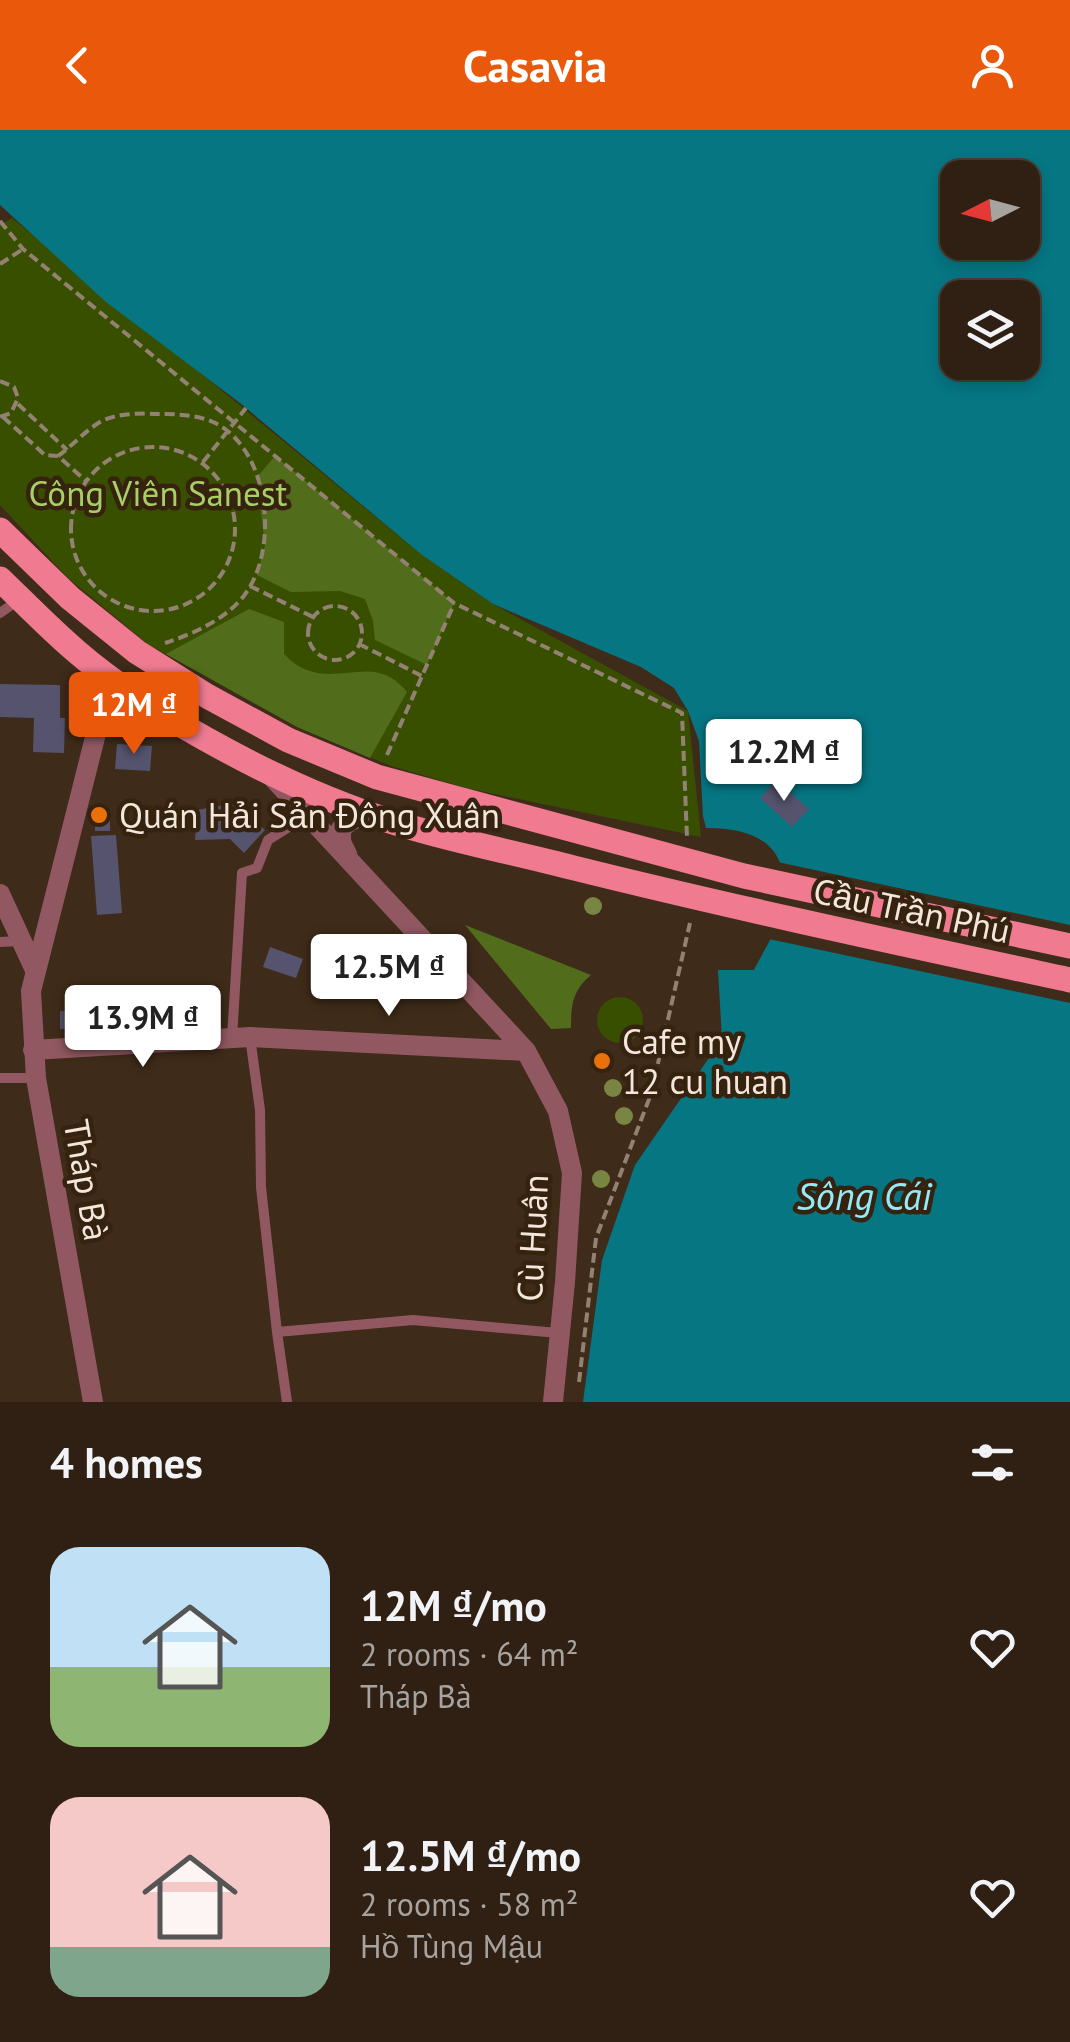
<!DOCTYPE html>
<html lang="en">
<head>
<meta charset="utf-8">
<style>
  body { margin:0; font-family:"PT Sans",sans-serif; background:#3b2d21; color:#f1f3f6; height:100vh; display:flex; flex-direction:column; font-size:38px; white-space:nowrap }
  * { box-sizing:border-box; margin:0 }
  p { font-size:32px; color:#a7a3a0 }
  .icon { flex:none; width:55px; height:55px; fill:none; stroke:currentColor; stroke-width:2; stroke-linecap:round; stroke-linejoin:round }
  .map { position:relative; height:1272px; overflow:hidden }
  .sheet { display:flex; flex-direction:column; background:#2f2013; flex:1 }
  .sheet>* { flex:none }
  .needle { width:65px; rotate:264deg }
  .tools { position:absolute; left:940px; top:30px; display:grid; gap:20px }
  .tools a { display:grid; place-items:center; width:100px; height:100px; border-radius:20px; background:#2f2013; box-shadow:0 5px 15px #0003,0 0 0 2px #4a3e33; font-size:50px }
  .price { position:absolute; translate:-50% -85px; padding:0 22px; border-radius:10px; background:#fff; color:#222; font-size:32px; line-height:65px; filter:drop-shadow(0 2px 5px #0008) }
  .price::after { content:''; position:absolute; left:50%; top:60px; width:30px; height:22px; margin-left:-15px; background:inherit; clip-path:polygon(0 0,100% 0,50% 100%) }
  .price.on { background:#ea580c; color:#fff }
  ul { padding:0; list-style:none }
  li { display:flex; align-items:center; gap:30px; height:250px; padding:0 50px }
  li span { display:grid; place-items:center; flex:none; width:280px; height:200px; border-radius:30px; color:#555 }
  li>.icon { margin-inline-start:auto }
  span .icon { width:120px; height:120px; fill:#fffc; stroke-width:1 }
  li b { font-size:42px }
  h2 { display:flex; justify-content:space-between; align-items:center; height:120px; padding:0 50px; font-size:42px }
  header { display:flex; justify-content:space-between; align-items:center; height:130px; padding:0 50px; background:#ea580c; color:#fff; font-size:45px; font-weight:600 }
  .map>svg:first-child { display:block }
</style>
</head>
<body>
<header><svg class="icon" aria-label="back" viewBox="0 0 24 24"><path d="M15 5l-7 7 7 7"/></svg>Casavia<svg class="icon" aria-label="person" viewBox="0 0 24 24"><circle cx="12" cy="8" r="4"/><path d="M4 21q1-7 8-7t8 7"/></svg></header>
<div class="map">
<svg width="1070" height="1272" viewBox="0 0 1070 1272">
  <rect width="100%" height="100%" fill="#3f2b19"/>
  <path fill="#394f00" d="M12,88L422,425L493,474L688,581L701,707L466,658L391,636L297,597L149,515L68,448L0,375V95Z
    M597 890a23 23 0 1 1 46 0a23 23 0 1 1-46 0Z"/>
  <path fill="#516c1b" d="M275,326L454,473L427,535L375,510L373,491L365,469L340,461L291,462L257,445L265,416L257,347Z
    M249,479L284,492V524C327,570 370,515 407,562L370,628L297,597L166,524Z
    M465,795L591,845C573,860 571,874 571,898L551,899Z"/>
  <path fill="#067683" fill-rule="evenodd" d="M0,0H1070V1272H583L602,1130L635,1035L722,909L718,840H754C763,821 780,797 783,777C792,717 759,698 706,698L703,686L699,611L688,581L674,558L641,537L493,474L422,425L240,273L106,172L0,75ZM958,48H1022V112H958ZM958,168H1022V232H958Z"/>
  <path fill="#3f2b19" d="M773,731L1070,795V873L764,808L778,777L776,737Z"/>
  <path fill="#55536d" d="M0,554L60,555V588H65L64,623L33,622L34,588L0,587Z
    M117,614L152,616L150,641L115,639Z
    M776,650L809,679L792,697L760,668Z
    M235,673L265,700L244,723L230,709L195,710L197,680Z
    M96,682L110,683V701H95Z
    M116,705L122,783L97,785L91,706Z
    M270,817L303,829L296,848L263,837Z
    M108,879V898L60,899V881Z"/>
  <g fill="none" stroke-linecap="round" stroke-linejoin="round">
    <path stroke="#938273" stroke-width="4" stroke-dasharray="10 5" stroke-linecap="butt" d="M0,91L23,119L454,473L682,583L687,708
      M0,134L23,119
      M0,251L14,257L18,268L11,283L0,287
      M18,274L67,320
      M3,287L45,325L58,326L86,351
      M71 399a82 82 0 1 1 164 0a82 82 0 1 1-164 0Z
      M58,326C72,316 85,301 100,292C116,283 141,283 159,284C179,284 201,285 219,295C271,326 279,422 243,467C224,490 193,504 165,513
      M203,332L246,278
      M250,456L313,487
      M308 503a27 27 0 1 1 54 0a27 27 0 1 1-54 0Z
      M359,514L422,546
      M387,625L454,474
      M579,1252L596,1108L651,964L690,793"/>
    <path stroke="#915861" stroke-width="10" d="M0,483L20,469
      M0,812L21,811
      M250,907L260,980L261,1057L277,1202
      M232,908L242,743L257,738L268,710L308,685
      M0,948H36
      M287,1272L277,1202L413,1190L558,1203"/>
    <path stroke="#915861" stroke-width="20" d="M273,648L526,921L558,981L572,1043L565,1152L553,1272
      M347,724L341,712V699L349,692L368,683
      M0,764L35,840
      M33,920L250,907L526,921
      M93,1272L36,948L31,861L110,548"/>
    <path stroke="#f07b91" stroke-width="25" d="M0,400L70,468L137,522L207,566L288,610L377,647L744,746L1070,816
      M0,449C26,474 50,499 77,522C145,581 263,644 347,676C418,704 500,719 574,738C739,779 904,814 1070,850"/>
  </g>
  <g fill="#798543">
    <circle cx="593" cy="776" r="9"/>
    <circle cx="613" cy="958" r="9"/>
    <circle cx="624" cy="986" r="9"/>
    <circle cx="601" cy="1049" r="9"/>
  </g>
  <g fill="#e8710a" stroke="#35220f" stroke-width="4">
    <circle cx="99" cy="685" r="10"/>
    <circle cx="602" cy="931" r="10"/>
  </g>
  <g text-anchor="middle" dominant-baseline="central" stroke-width="9" stroke-linejoin="round" paint-order="stroke">
    <g font-size="35" fill="#a8cf66" stroke="#35220f">
      <text x="158" y="363">Công Viên Sanest</text>
    </g>
    <g font-size="35" fill="#f3e6db" stroke="#35220f" text-anchor="start">
      <text x="119" y="685">Quán Hải Sản Đông Xuân</text>
      <text x="622" y="911">Cafe my<tspan x="622" dy="40">12 cu huan</tspan></text>
    </g>
    <g font-size="35" fill="#f3e6db" stroke="#35220f">
      <text transform="translate(912 780) rotate(12)">Cầu Trần Phú</text>
      <text transform="translate(87 1050) rotate(80)">Tháp Bà</text>
      <text transform="translate(532 1108) rotate(-87)">Cù Huân</text>
    </g>
    <g font-size="38" font-style="italic" fill="#95eaf7" stroke="#35220f">
      <text x="864" y="1065">Sông Cái</text>
    </g>
  </g>
</svg>
<div class="tools">
<a><svg class="needle" viewBox="-14 -14 28 28"><path d="M0-13l5 13h-10z" fill="#e53935"/><path d="M0 13l5-13h-10z" fill="#a7a3a0"/></svg></a>
<a><svg class="icon" aria-label="layers" viewBox="0 0 24 24"><path d="M12 4l9 5-9 5-9-5zM3 14l9 5 9-5"/></svg></a>
</div>
<b class="price on" style="left:134px;top:627px">12M ₫</b>
<b class="price" style="left:784px;top:674px">12.2M ₫</b>
<b class="price" style="left:389px;top:889px">12.5M ₫</b>
<b class="price" style="left:143px;top:940px">13.9M ₫</b>
</div>
<section class="sheet">
<h2>4 homes<svg class="icon" aria-label="filters" viewBox="0 0 24 24"><path d="M4 7h16M4 17h16"/><circle cx="9" cy="7" r="2"/><circle cx="15" cy="17" r="2"/></svg></h2>
<ul>
<li><span style="background:linear-gradient(#bfe0f5 60%,#8fb573 0)"><svg class="icon" aria-label="home" viewBox="0 0 24 24"><path d="M3 11l9-7 9 7M6 9v11h12V9"/></svg></span><div><b>12M ₫/mo</b><p>2 rooms · 64 m²</p><p>Tháp Bà</p></div><svg class="icon" aria-label="heart" viewBox="0 0 24 24"><path d="M12 20l-8-8c-3-5 5-10 8-4 3-6 11-1 8 4z"/></svg></li>
<li><span style="background:linear-gradient(#f6c9c9 75%,#7fa58c 0)"><svg class="icon" aria-label="home" viewBox="0 0 24 24"><path d="M3 11l9-7 9 7M6 9v11h12V9"/></svg></span><div><b>12.5M ₫/mo</b><p>2 rooms · 58 m²</p><p>Hồ Tùng Mậu</p></div><svg class="icon" aria-label="heart" viewBox="0 0 24 24"><path d="M12 20l-8-8c-3-5 5-10 8-4 3-6 11-1 8 4z"/></svg></li>
</ul>
</section>
</body>
</html>
